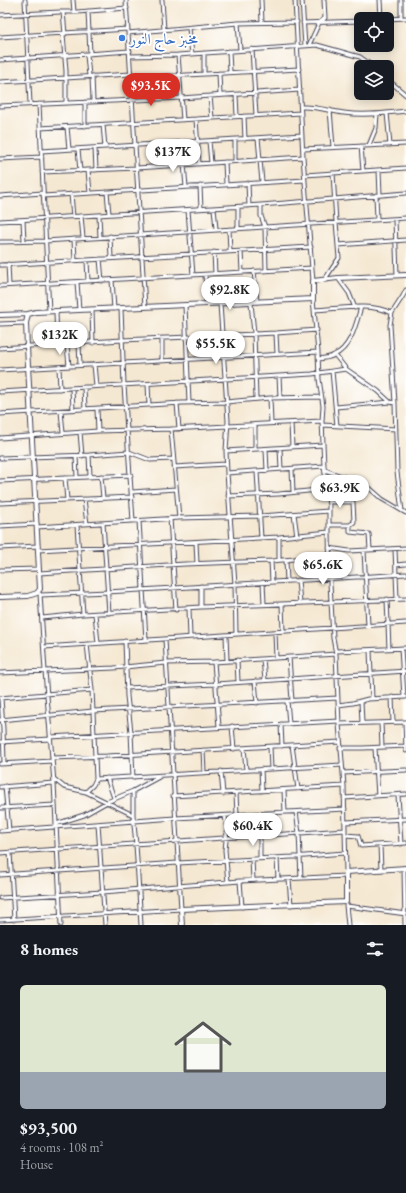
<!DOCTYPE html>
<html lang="en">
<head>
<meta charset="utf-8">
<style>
  body { margin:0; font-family:"EB Garamond",Amiri,serif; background:#242831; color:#f1f3f6; height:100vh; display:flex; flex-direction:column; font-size:15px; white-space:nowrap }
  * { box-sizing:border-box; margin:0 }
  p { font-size:13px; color:#9ea1a6 }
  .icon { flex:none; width:22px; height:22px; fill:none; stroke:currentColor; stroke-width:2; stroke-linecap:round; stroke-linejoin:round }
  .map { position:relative; height:925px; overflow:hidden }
  .details { display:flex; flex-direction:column; background:#171b24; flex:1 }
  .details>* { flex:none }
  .fabs { position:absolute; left:354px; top:12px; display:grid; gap:8px }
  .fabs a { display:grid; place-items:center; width:40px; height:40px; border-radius:6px; background:#171b24; box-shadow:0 2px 10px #0003; font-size:20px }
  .price { position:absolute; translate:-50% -34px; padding:0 9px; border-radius:14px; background:#fff; color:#222; font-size:13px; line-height:26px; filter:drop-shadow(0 1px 2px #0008) }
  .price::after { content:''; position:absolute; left:50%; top:24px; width:12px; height:9px; margin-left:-6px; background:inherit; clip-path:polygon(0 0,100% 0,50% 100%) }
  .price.current { background:#d93025; color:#fff }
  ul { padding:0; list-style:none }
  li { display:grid; align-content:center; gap:8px; height:212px; padding:0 20px }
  li span { display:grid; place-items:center; height:124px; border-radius:6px; color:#555 }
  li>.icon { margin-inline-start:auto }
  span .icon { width:72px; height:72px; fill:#fffc; stroke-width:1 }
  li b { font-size:17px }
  h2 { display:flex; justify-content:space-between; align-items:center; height:48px; padding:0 20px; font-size:17px }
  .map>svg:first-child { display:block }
</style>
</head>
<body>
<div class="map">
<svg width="406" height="925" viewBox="0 0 406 925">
  <rect width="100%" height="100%" fill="#fff"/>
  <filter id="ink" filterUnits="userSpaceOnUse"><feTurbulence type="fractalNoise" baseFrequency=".025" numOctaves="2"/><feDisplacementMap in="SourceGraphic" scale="8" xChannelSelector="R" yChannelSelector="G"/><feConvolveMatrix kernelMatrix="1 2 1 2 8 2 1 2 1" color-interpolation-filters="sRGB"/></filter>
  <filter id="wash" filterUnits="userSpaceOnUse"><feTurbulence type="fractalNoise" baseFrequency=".012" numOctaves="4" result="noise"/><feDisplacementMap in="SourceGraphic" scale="16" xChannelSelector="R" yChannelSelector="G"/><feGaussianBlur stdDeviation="0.9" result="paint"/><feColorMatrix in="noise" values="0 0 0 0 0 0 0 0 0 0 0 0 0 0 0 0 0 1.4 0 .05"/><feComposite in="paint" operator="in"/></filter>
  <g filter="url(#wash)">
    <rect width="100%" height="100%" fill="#f5e8d2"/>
  </g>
  <g filter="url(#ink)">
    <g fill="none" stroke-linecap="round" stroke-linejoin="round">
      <defs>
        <path id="street" d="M25,0L30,104
          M73,0L74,12
          M126,0L145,307
          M162,0L164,30
          M261,0L262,22
          M295,0L303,157L313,281
          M302,0L305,46
          M380,0L381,19
          M401,0V18
          M88,11L90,54
          M63,12L65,34
          M0,15L60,12H77L127,8
          M387,19L406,18
          M238,23L240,50
          M303,23L361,21
          M189,28L192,54
          M128,33L238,23L297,22
          M63,34L66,71V102
          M0,37L128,29
          M309,45L319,23L325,18L324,0
          M252,49L256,115
          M229,51L230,72
          M204,53V74
          M87,55L89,76
          M178,55L183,120
          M130,56L178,55L317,45L360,57L374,67
          M0,60L130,51
          M219,73L220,95
          M92,76L93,101
          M131,78L299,69
          M387,79L406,95
          M0,82L131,74
          M236,95L237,116
          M210,96L212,118
          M85,102V126
          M39,104L49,311
          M0,106L181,98L300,90
          M301,107C316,106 329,111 344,113C365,116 385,113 406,111
          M330,110L333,147
          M387,113L390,145
          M244,116L245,139
          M196,119L199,163
          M103,125L105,147
          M67,127L69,149
          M40,128L301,113
          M258,138L262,182
          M235,140V161
          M209,141L211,163
          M166,144L167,166
          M369,145L376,128L377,114
          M361,146L363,171
          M95,148L96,170
          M78,149L80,171
          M303,149L406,144
          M41,151L302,135
          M0,159L42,157
          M225,162L226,184
          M184,164L186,187
          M88,170L90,193
          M379,170L380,195
          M42,172L137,168L303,157
          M305,175L406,168
          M248,183L249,206
          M200,186L201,209
          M107,192L109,214
          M71,194L73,217
          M376,195L377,219
          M0,196L43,193
          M43,196L305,180
          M261,205V216L265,227L266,271
          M238,207V228
          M214,208L216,229
          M188,210L193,275
          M99,215L100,237
          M81,216L83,238
          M395,219L397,275
          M23,220L24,241
          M0,221L261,205L406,193
          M229,229L230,251
          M110,236L111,258
          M74,239L75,261
          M0,242L45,241L406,218
          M338,245L406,240
          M241,251L242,272
          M214,252L215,274
          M100,259L102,281
          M87,260L88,281
          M8,264L9,285
          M0,265L311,247
          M254,271L257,302
          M205,275L207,304
          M338,278L349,293L355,308
          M325,279L339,258L336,222L333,173
          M112,280L114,309
          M77,282L79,310
          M0,286L312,268
          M313,299L318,352L319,379L323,406L322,421L324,466L329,506V532L330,583L333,638L336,654L339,724L344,786L346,872
          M251,303L254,333L256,399
          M220,304L228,421L226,451L227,473L235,584L236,634
          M185,305L189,403
          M121,309L124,385L133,521
          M92,310L93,343
          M314,310C340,309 368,302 392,313
          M56,311L57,345
          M0,324L26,323
          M276,333L277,354
          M162,338V360
          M79,344L80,365
          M67,345L69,366
          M0,348L122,340L276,333L317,330
          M335,355L346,369L378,391L390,402L395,403
          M319,359C323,358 330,358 334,355C351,348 356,324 361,307
          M94,364L96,386
          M59,367L60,389
          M0,370L318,352
          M332,371L337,426
          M279,376L280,397
          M148,384L149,405
          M84,387L85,409
          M72,388L73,410
          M0,392L312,374L346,369
          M270,398L271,423
          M177,403L179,429
          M336,407L390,402
          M97,409L98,431
          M61,411L63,433
          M0,414L182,403L226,402L270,398L321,397
          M291,423L292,447
          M255,425V449
          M322,425L396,429
          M171,429L179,518
          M80,432L82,456
          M0,438L98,431L171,429L322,421
          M280,448L281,469
          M266,449L267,471
          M226,451L323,445
          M89,455L90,476
          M76,456L77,477
          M0,458L89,455L129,452L150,460L173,459
          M174,467L226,464
          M292,469L293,492
          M325,470L366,485L382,499L406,513
          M257,472L261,538
          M227,473L324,466
          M101,476L103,498
          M65,478L67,500
          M0,481L131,475
          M132,492L176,489
          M228,496L279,494L327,489
          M84,499L87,524
          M0,503L132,497
          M402,511L397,472L395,403L390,325L392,313L403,296L406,290
          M294,514L297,536
          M170,518L176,610
          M139,521L146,640
          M103,523L109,613
          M77,525L83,614
          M329,525H350L354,522L353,502H329
          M350,525V532L369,534L370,550
          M0,526L37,524
          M37,527L179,518L260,516L329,511
          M279,537V560
          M196,542L197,564
          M0,548L38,546
          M329,548L349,551L406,548
          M395,549L397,599
          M38,550L279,537L329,532
          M364,551L368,625
          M286,560L287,581
          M271,561L272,582
          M396,565L406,564
          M0,570L39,569
          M39,573L185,564L271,561L329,556
          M298,580L300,603
          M263,582L264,604
          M201,586V607
          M40,594L45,671L54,783L61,925
          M41,595L107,592L406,574
          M387,599L389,649
          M282,604L283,631
          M189,609L190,637
          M95,614L98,643
          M42,618L83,614L201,607L406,599
          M275,632L276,658
          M226,635L227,661
          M125,641L127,696L131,732L133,778
          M44,647L406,623
          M401,648L404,697
          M370,650L372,699
          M336,651L406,648
          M289,657L292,701
          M263,659L265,680
          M237,660L238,682
          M214,662L219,727
          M0,673L114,668L166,663L214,662L336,654
          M255,681L257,703
          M126,688L216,684L406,671
          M392,697L393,722
          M0,698L92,690
          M1,698L3,729L4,763
          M287,701L289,723
          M361,701L362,723
          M338,705L353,703L368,699L406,697
          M0,720L93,711L338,698
          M405,722L406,751
          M381,723L382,747
          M281,724L282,746
          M339,724L406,722
          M232,726L234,749
          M50,737L339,721
          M0,742L50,739
          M292,745L298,789
          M270,747L271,769
          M244,748L246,770
          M340,748H363L406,746
          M375,748L378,796
          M203,750L204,772
          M52,758L107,756L340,742
          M0,764L52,761
          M261,769L262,791
          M221,771L223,794
          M343,773L406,770
          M107,778L114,798
          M54,779L64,787L86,792L133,815L136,844L141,925
          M96,779L342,765
          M5,786L9,830
          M0,787L54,783
          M284,790L285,812
          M86,792L93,785L96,779L92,690L87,644
          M236,793L237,815
          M398,795L401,844
          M173,796L344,786
          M344,798L406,794
          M0,808L55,805
          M296,812L299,833L301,878
          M275,813L276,834
          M248,814L249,836
          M133,815V791
          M225,816L227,831L225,850L228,882
          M345,822L406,819
          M56,824L84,815L107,802L133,791L159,777
          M98,824L105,925
          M0,831L175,818L345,809
          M345,835L358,836L361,846L406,843
          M260,836V858
          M380,845L381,870
          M10,852L14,920
          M0,853L345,830
          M277,858L278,879
          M252,859L253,880
          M404,868L405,925
          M0,875L178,863L292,857L345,853
          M289,879L291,905
          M240,881L242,907
          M0,898L103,892L240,881L346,876
          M346,905L348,925
          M347,906L406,914
          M0,920L181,909L165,639"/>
        <path id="secondary" d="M0,315L28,314
          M0,597L28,596L37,593L40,589L27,347L26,323L28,314L36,312L313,299V281L338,278L406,275
          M182,925L181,909L346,902V872L406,868"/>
      </defs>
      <use href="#street" stroke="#424052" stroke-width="5"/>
      <use href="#secondary" stroke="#424052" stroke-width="6"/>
      <use href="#street" stroke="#fff" stroke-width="3"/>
      <use href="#secondary" stroke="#fff" stroke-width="4"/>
    </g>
  </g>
  <circle fill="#3f7fe0" stroke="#fff" stroke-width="1.5" cx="122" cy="38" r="4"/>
  <g text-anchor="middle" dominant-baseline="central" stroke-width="3.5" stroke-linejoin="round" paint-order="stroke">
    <g font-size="15" fill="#366cbe" stroke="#fff" text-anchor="start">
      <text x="130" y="38">مخبز حاج النور</text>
    </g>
  </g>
</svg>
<div class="fabs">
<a><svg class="icon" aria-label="locate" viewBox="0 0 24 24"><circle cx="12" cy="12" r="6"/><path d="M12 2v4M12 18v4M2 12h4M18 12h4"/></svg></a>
<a><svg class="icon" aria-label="layers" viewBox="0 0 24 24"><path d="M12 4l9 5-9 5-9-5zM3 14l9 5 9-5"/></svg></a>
</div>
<b class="price current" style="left:151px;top:107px">$93.5K</b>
<b class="price" style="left:173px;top:173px">$137K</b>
<b class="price" style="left:230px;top:311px">$92.8K</b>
<b class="price" style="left:60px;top:356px">$132K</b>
<b class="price" style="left:216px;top:365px">$55.5K</b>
<b class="price" style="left:340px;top:509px">$63.9K</b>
<b class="price" style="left:323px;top:586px">$65.6K</b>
<b class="price" style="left:253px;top:847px">$60.4K</b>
</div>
<section class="details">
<h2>8 homes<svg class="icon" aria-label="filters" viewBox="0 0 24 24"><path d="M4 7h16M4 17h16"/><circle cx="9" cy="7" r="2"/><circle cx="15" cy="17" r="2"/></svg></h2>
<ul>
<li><span style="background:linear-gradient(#dfe7d0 70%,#9aa5b1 0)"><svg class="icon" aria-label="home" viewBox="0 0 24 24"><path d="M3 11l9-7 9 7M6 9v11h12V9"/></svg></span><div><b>$93,500</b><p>4 rooms · 108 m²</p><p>House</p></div></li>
</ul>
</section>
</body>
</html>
